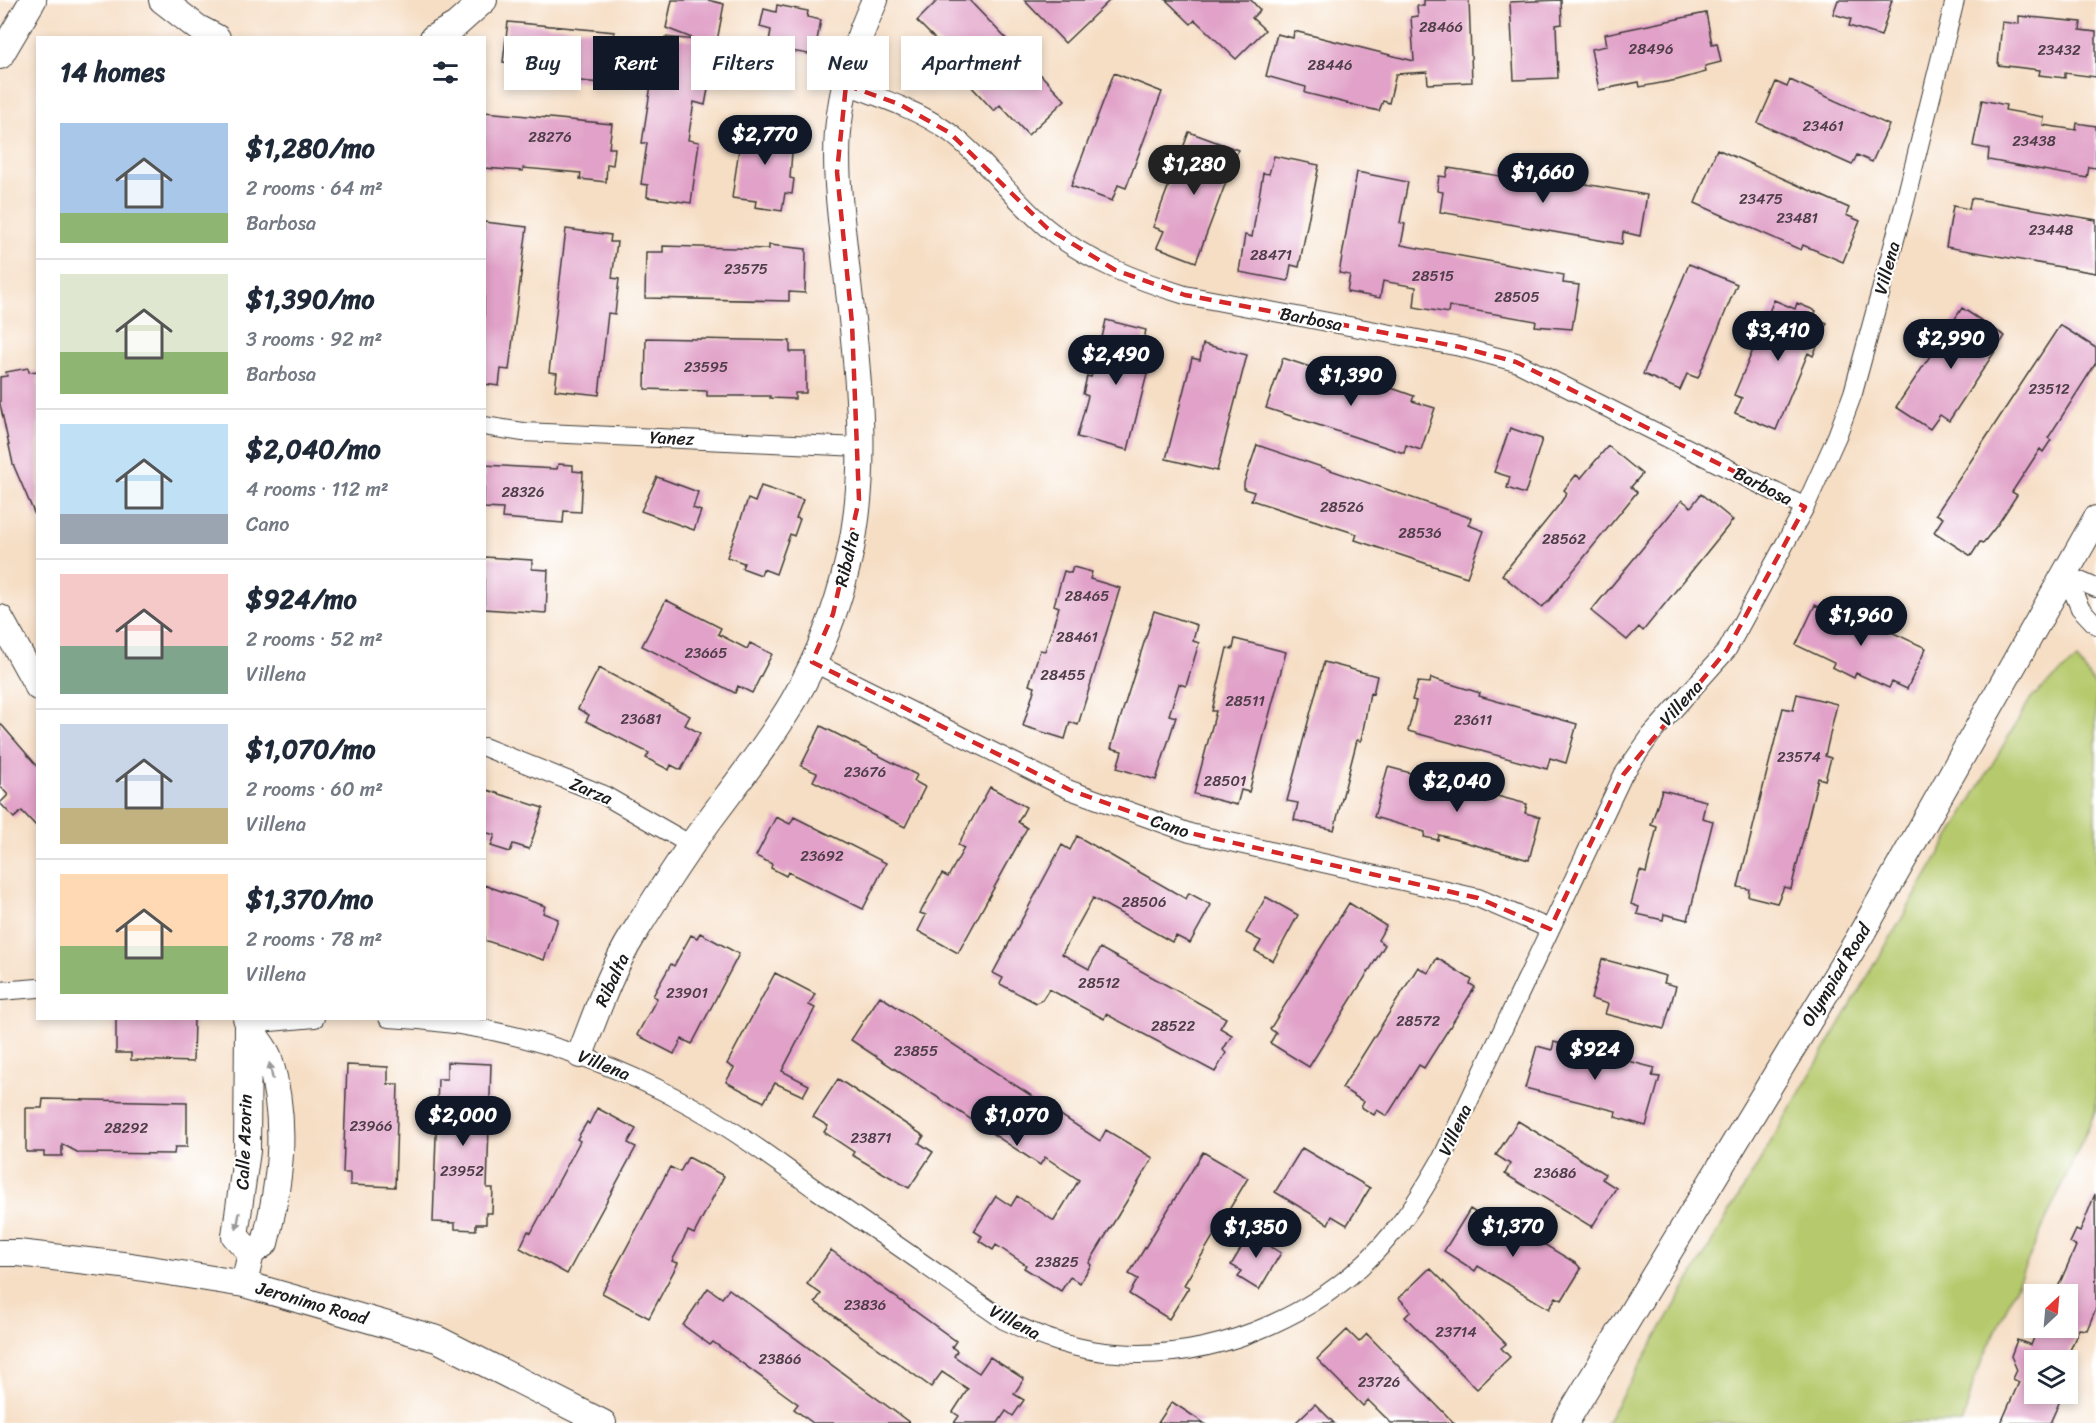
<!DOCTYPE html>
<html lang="en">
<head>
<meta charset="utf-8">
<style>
  body { margin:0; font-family:Sriracha,sans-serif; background:#f2f2f3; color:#1f2937; height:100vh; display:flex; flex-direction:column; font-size:22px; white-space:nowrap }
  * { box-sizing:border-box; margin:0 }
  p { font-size:20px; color:#747a83 }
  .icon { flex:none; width:33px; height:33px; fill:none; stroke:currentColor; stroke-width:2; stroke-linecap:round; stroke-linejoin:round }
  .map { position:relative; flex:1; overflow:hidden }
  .side { position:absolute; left:36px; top:36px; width:450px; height:984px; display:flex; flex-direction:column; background:#fff; border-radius:0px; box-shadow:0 3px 9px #0003 }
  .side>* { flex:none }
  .banner { position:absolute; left:504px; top:36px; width:570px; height:54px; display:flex; gap:12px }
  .needle { width:39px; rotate:26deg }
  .fabs { position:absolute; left:2024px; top:1284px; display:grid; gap:12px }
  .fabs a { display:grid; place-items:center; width:54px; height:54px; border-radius:0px; background:#fff; box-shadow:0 3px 9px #0003; font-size:30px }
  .price { position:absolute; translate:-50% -51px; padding:0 14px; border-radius:21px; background:#111827; color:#fff; font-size:20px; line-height:39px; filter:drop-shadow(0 2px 3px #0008) }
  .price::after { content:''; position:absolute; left:50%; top:36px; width:18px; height:14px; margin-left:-9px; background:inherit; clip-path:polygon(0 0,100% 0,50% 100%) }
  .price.current { background:#222; color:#fff }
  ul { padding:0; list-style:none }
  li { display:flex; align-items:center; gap:18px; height:150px; padding:0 24px }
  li+li { border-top:2px solid #e0e1e3 }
  li span { display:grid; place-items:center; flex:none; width:168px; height:120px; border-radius:0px; color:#555 }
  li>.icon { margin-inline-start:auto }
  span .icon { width:72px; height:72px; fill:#fffc; stroke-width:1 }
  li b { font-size:26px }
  h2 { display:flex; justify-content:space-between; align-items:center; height:72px; padding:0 24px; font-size:26px }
  .pill { padding:0 21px; border-radius:0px; background:#fff; box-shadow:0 3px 9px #0003; font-size:21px; line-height:54px }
  .pill.current { background:#111827; color:#fff }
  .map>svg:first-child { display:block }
</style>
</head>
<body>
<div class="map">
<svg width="2096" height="1423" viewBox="0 0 2096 1423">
  <rect width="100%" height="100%" fill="#fff"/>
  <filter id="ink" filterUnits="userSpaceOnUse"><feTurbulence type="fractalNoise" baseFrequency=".0167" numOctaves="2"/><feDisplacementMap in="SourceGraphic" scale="12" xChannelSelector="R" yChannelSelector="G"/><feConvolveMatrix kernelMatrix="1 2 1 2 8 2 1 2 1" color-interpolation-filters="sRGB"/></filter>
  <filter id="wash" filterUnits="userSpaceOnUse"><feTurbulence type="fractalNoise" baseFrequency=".008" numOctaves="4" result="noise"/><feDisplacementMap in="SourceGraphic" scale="24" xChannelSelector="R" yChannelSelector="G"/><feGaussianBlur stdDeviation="1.35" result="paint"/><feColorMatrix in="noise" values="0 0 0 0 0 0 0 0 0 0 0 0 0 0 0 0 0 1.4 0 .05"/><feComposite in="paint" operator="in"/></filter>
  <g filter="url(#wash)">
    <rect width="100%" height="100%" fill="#f6dec5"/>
    <path fill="#b6ca6d" stroke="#697344" stroke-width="1.5" d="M2077,659L2096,687V1110L1975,1377L1963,1423H1606L2031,698Z"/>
    <g id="blocks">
      <path fill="#e1a1c8" d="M672,0H708L724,4L705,105L694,102L688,140L699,142L691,203L647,197L648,185L641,184L647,143H642L651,85L654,86L665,37L697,40L666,28Z
        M938,0H969L1065,100L1028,135L1000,105L994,111L969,84L971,82L943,53L946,50L917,21Z
        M1024,0H1110L1065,43Z
        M1166,0H1251L1260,10L1252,18L1265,30L1236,59L1195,20L1191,24Z
        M1424,0H1469L1472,82L1428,84L1427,72L1396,74L1389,103L1383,101L1379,111L1305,93L1306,87L1266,76L1277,34L1293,38L1294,31L1414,61L1411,17L1418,16L1417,6H1424Z
        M1561,0L1562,24L1556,25L1558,78L1514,80L1510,2Z
        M1838,0H1892L1881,36L1849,26L1851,19L1833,14Z
        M777,5L808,11L807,17L821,20L814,55L768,47L771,30L760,27L764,9L776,12Z
        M1706,13L1712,44L1717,43L1721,62L1705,66L1706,72L1677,80L1640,87L1639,82L1599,90L1591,49L1607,46L1605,34Z
        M2019,16L2081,22L2080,30L2096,32V77L2065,73V78L2039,75L2040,70L1998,65L2002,22L2019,24Z
        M508,22L615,32L612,39L626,40L621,85L519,75L520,64L503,62Z
        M1114,73L1162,92L1126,188L1118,185L1112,201L1071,186Z
        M1790,80L1889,125L1872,162L1857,155L1852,165L1758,123L1776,82L1787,87Z
        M1982,100L2006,105L2005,110L2044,117L2043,125L2076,130L2077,123L2096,126V168L2089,167L2087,178L1988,160L1989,149L1973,146Z
        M484,112L612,124L609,148H615L613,165L607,164L606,182L580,179L581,173L523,168V171L484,168Z
        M751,121L794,127L790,178L794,179L792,194L785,193L782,211L755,207L756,201L732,198L741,135L749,136Z
        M1189,132L1238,150L1196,262L1157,247L1164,231L1153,227Z
        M1717,149L1849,208L1846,215L1860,221L1843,262L1803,245L1801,250L1695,203Z
        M1274,156L1319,165L1299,267L1291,265L1288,281L1239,272L1245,235L1252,237L1263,173L1269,174Z
        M1448,168L1500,176L1501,169L1647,195L1640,236L1623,232L1622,244L1440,212L1443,192L1437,191L1439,176L1446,177Z
        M1357,172L1408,182L1400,223L1405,224L1401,245L1564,275L1563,283L1579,285L1572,329L1535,326L1536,321L1449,306L1448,313L1414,307L1416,287L1383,281L1380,298L1347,292L1350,275L1339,273Z
        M1971,198L2096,220V273L1946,247L1953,206L1969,209Z
        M484,222L527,227L509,370L501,369L499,386L484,384Z
        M566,229L611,235L610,242H617L612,278L619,279L615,314L608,313L599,395L555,390L557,373L549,372Z
        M769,245L806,249L805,293L789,292V301L645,298L646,252H663V246L769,249Z
        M1689,264L1737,284L1698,378L1687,374L1680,390L1643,374Z
        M1774,300L1795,309L1797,303L1816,311L1814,317L1827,323L1813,356L1808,353L1776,430L1735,413L1742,398L1734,395Z
        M1962,308L2005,336L1949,421L1940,415L1930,429L1896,407Z
        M1106,320L1146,330L1142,347L1153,350L1128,450L1077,437L1088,396L1083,394L1087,376L1091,377L1097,360Z
        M2060,325L2096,348V363L2048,438L2051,440L2043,452L2040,449L2012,492L2017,495L1998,524L1983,543L1980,542L1971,556L1934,532L1943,518L1936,514Z
        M646,338L790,341V352H806V393H795V399L770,398V396H707V391L645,389Z
        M1203,344L1247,355L1217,471L1166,459L1192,358L1200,360Z
        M1283,358L1361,384L1363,378L1414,396L1412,401L1435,408L1421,450L1406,445L1404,453L1266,408Z
        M28,368L29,372L38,371V522L13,464L0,404V377L7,376L6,372Z
        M1510,428L1542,439L1525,494L1507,488L1510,477L1494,472Z
        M1257,445L1471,518L1468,525L1484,531L1467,577L1355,540L1357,534L1251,500L1254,492L1244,489V483Z
        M1608,446L1642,474L1631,487L1637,492L1547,603L1541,607L1502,575L1559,505L1567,493L1564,490L1576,475L1581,478Z
        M558,464L573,465V471L583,472L581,512L564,511L563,523L502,518L503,509L484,508V465L557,469Z
        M657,477L698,492L693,508L701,511L694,530L641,511Z
        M761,486L803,500L796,518L800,519L794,536L790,534L776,574L763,569L761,575L742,568L744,563L727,557L748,499L755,502Z
        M1701,494L1733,520L1643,631L1639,627L1627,640L1591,611L1682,500L1691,507Z
        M484,557L532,560V569L548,570L546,613L484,609Z
        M1073,567L1092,572L1090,579L1120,588L1078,725L1070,722L1065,739L1023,726L1035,687L1029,685L1040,650L1045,651L1059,607L1054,605L1064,571L1071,573Z
        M666,600L721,628L718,634L747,649L750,643L772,654L752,693L738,686L735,693L642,646Z
        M1815,605L1830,612L1833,605L1926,648L1907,689L1892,682L1889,688L1856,673L1854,678L1832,667L1834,663L1796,645Z
        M1154,611L1197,625L1193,641L1199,643L1186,686L1179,684L1169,715L1176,717L1156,780L1117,768L1122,751L1111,748Z
        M1235,639L1286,652L1249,792L1241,790L1237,805L1194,794L1215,715L1216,711H1212L1227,648L1233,649Z
        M1324,662L1377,676L1373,694L1370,693L1361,741L1357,740L1334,830L1294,820L1298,803L1287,801Z
        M599,668L690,716L685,725L700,733L681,770L671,765L669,770L646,758L649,753L586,721L589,715L578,709Z
        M1431,678L1480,693L1479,696L1577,724L1566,763L1550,758L1547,769L1408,731L1416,701L1412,700L1418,682L1430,683Z
        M1797,694L1837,704L1825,756L1831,758L1825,780L1818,778L1791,889L1784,887L1777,903L1748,896L1749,889L1738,887L1783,708L1793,710Z
        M0,723L38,767V828L22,811L14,818L0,803L8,795L0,786Z
        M821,726L917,775L914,781L925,787L905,827L813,781L817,773L801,766Z
        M1388,767L1527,804L1525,813L1540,817L1529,860L1439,835L1438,840L1424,837L1425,832L1374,817Z
        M990,787L1026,807L1018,822L1027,828L958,953L918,931L926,915L920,913L942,874L948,877L964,848L958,845Z
        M484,789L543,808L529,849L513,844L510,852L491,846L495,835L484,832Z
        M1662,790L1706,801L1702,818L1713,821L1688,920L1664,914L1663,920L1637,914L1639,907L1631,904L1640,871L1646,873L1657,827L1651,825Z
        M776,817L790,824L794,817L886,863L863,909L788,872L786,876L771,868L772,864L756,856Z
        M1077,836L1186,899L1189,893L1211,905L1190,943L1176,936L1172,942L1093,898L1062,954L1089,969L1100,948L1226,1018L1220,1028L1232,1035L1223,1050L1226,1053L1215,1072L1106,1014L1104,1019L1049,989L1042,1000L1036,1003L1000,984L1003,978L993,973L1062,845L1070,850Z
        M484,885L545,906L543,913L558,919L544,960L484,940Z
        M1266,897L1298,915L1273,961L1255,951L1261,941L1246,933Z
        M1349,903L1386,926L1378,940L1385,945L1309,1067L1270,1043L1276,1033L1270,1029Z
        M700,933L739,954L692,1044L682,1039L674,1054L637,1035L657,998L653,996L671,964L674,966L691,935L697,938Z
        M1437,958L1472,980L1470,984L1475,987L1424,1068L1419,1065L1387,1116L1377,1110L1374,1115L1361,1107L1364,1102L1342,1088L1418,967L1428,973Z
        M1602,959L1666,976L1664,983L1676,986L1664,1029L1605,1014L1608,1004L1591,999Z
        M775,973L815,994L809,1005L815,1008L782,1071L809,1085L803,1096L775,1083L764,1102L726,1082L734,1068L727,1064Z
        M880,996L1100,1141L1106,1130L1153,1158L1089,1263L1091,1265L1080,1283L1070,1277L1061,1291L1024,1268L1026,1265L996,1245L993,1250L979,1241L982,1236L974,1231L996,1196L1011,1206L1017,1196L1054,1221L1079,1180L1045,1157L1040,1165L851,1040Z
        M116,1018H194L193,1062L131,1060V1053H116Z
        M1554,1042L1655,1068L1652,1076L1660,1077L1646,1126L1615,1117L1616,1111L1525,1088L1537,1046L1552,1050Z
        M447,1062L491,1064L487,1188H493L492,1213H486V1224H476V1230L455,1229V1223L433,1222L438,1079H447Z
        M347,1065L388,1067V1084H398L395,1187L350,1185V1173H343Z
        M838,1079L924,1136L919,1143L933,1152L909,1188L852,1155L854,1152L824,1132L828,1126L813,1117Z
        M43,1099L187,1102V1147H175L174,1154L79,1153L62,1144V1156H44V1152H26V1108H42Z
        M597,1108L636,1129L628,1143L636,1147L567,1274L520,1248L528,1231L531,1233L580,1141L577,1139L587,1122L589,1124Z
        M1518,1121L1605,1174L1602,1179L1616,1188L1592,1227L1505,1174L1510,1164L1496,1155Z
        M1302,1148L1370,1188L1347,1225L1332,1216L1328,1224L1275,1192Z
        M1203,1152L1248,1178L1184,1285L1189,1287L1169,1319L1129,1294L1138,1279L1129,1274Z
        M688,1157L724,1176L694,1234L688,1231L672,1261L678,1263L649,1318L602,1293L670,1167L680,1172Z
        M2095,1194L2096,1308L2087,1330L2079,1329L2066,1360H2034V1394H2063L2050,1423H2001L2019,1382L2013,1379L2017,1370L2011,1356L2017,1340L2031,1345L2038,1328H2067V1294H2055L2076,1246L2070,1243L2076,1230L2080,1232Z
        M1470,1209L1484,1218L1489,1211L1577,1264L1581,1269L1562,1300L1556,1297L1549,1309L1478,1266L1475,1271L1444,1251Z
        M1254,1227L1272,1237L1267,1244L1281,1253L1259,1290L1238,1277L1242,1271L1231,1265Z
        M831,1250L956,1341L952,1347L957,1351L954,1356L979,1373L990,1357L1024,1379L1014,1394L1024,1400L1013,1416L1006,1411L998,1423H954L959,1416L953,1412L968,1389L942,1372L931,1387L815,1302L821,1294L807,1284Z
        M1430,1268L1506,1344L1501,1348L1510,1357L1477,1389L1405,1317L1411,1311L1399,1298Z
        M708,1288L722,1298L729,1289L910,1423H813L794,1409L798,1404L783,1393L713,1342L710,1345L683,1325Z
        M1347,1330L1359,1342L1367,1334L1454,1423H1391L1368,1400L1363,1406L1317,1359Z
        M1172,1402L1204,1423H1158Z
        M1315,1404L1334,1423H1295Z"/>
    </g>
  </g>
  <g filter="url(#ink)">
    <use href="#blocks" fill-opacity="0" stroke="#3d3935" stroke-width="1.5"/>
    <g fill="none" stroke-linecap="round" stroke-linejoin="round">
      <defs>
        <path id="street" d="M846,85C881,98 918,110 949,132C985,159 1012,199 1047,228C1087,261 1136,280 1185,295L1460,347L1516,362L1805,507
          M484,426L523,432L860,447
          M2066,575L2080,608L2096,625
          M2066,575L2096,588
          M812,662L1070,790L1190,833L1478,898L1550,929
          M484,747L602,794L691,845
          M0,991L38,988
          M388,1018C492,1022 590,1052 682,1101C730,1126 774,1160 818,1191C880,1233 942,1277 1004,1320C1040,1337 1077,1351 1117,1353C1220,1361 1330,1311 1394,1231C1413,1208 1427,1184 1442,1158L1623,775L1651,735L1727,650L1805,507L1837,436L1853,393L1903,210L1955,0
          M248,1024L315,1018"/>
        <path id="secondary" d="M162,0L198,28L217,38
          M433,38L456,25L484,0
          M0,56L33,0
          M0,618L38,687
          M248,1024L247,1151L235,1236L251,1253
          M580,1055C596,1014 610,972 633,935C652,904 671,874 692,844C726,796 764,751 794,700C818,658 837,609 848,562C872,464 856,356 845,256C840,209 833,161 840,114C845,74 858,37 875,0
          M0,1253H18L131,1266L244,1284L437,1339L603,1423
          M244,1284L251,1253L265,1243C281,1180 288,1122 269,1058C264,1044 250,1033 246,1018
          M1565,1423L1859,938L2096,519"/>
      </defs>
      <use href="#street" stroke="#3d3935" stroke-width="20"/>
      <use href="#secondary" stroke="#3d3935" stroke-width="28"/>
      <use href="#street" stroke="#fff" stroke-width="18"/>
      <use href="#secondary" stroke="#fff" stroke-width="26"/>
    </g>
    <defs><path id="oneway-solid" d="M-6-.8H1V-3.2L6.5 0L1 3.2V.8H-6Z" transform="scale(1.5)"/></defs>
    <g fill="#999">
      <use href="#oneway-solid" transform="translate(271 1071) rotate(-102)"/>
      <use href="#oneway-solid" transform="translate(238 1221) rotate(100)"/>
    </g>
  </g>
  <path fill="none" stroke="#d62828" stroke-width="4.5" stroke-dasharray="12 8" stroke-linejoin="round" d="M846,85L899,104L950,133L1047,228L1115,270L1185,295L1460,347L1516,362L1805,507L1727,650L1623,775L1550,929L1478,898L1190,833L1070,790L812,662L833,614L859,500L852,323L837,172Z"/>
  <g text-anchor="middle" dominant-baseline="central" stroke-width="4.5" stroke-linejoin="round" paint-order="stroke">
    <g font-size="15" fill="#4d3d47">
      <text x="1441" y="27">28466</text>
      <text x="1651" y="49">28496</text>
      <text x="2059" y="50">23432</text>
      <text x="1330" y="65">28446</text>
      <text x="1823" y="126">23461</text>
      <text x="550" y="137">28276</text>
      <text x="2034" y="141">23438</text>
      <text x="1761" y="199">23475</text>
      <text x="1797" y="218">23481</text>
      <text x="2051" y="230">23448</text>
      <text x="1271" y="255">28471</text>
      <text x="746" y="269">23575</text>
      <text x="1433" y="276">28515</text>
      <text x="1517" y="297">28505</text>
      <text x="706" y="367">23595</text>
      <text x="2049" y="389">23512</text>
      <text x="523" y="492">28326</text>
      <text x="1342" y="507">28526</text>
      <text x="1420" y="533">28536</text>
      <text x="1564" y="539">28562</text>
      <text x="1087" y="596">28465</text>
      <text x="1077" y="637">28461</text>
      <text x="706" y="653">23665</text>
      <text x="1063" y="675">28455</text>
      <text x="1245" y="701">28511</text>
      <text x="641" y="719">23681</text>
      <text x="1473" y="720">23611</text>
      <text x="1799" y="757">23574</text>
      <text x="865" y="772">23676</text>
      <text x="1225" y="781">28501</text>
      <text x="822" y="856">23692</text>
      <text x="1144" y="902">28506</text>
      <text x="1099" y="983">28512</text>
      <text x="687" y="993">23901</text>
      <text x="1418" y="1021">28572</text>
      <text x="1173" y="1026">28522</text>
      <text x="916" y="1051">23855</text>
      <text x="371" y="1126">23966</text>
      <text x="126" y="1128">28292</text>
      <text x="871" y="1138">23871</text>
      <text x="462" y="1171">23952</text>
      <text x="1555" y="1173">23686</text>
      <text x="1057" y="1262">23825</text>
      <text x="865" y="1305">23836</text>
      <text x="1456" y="1332">23714</text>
      <text x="780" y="1359">23866</text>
      <text x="1379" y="1382">23726</text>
    </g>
    <g font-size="18" fill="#1c1c1c" stroke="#fff">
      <text transform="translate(1887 268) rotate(-75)">Villena</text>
      <text transform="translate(1311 319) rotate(11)">Barbosa</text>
      <text transform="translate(672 438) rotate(2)">Yanez</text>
      <text transform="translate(1763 486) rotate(27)">Barbosa</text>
      <text transform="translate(847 559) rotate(-77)">Ribalta</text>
      <text transform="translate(1681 703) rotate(-48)">Villena</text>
      <text transform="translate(591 791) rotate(23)">Zarza</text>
      <text transform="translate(1170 826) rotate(19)">Cano</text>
      <text transform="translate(1836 975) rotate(-59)">Olympiad Road</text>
      <text transform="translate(612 980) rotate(-65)">Ribalta</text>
      <text transform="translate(604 1065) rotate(22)">Villena</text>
      <text transform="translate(1455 1130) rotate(-65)">Villena</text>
      <text transform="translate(244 1142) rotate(-88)">Calle Azorin</text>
      <text transform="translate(312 1303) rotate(16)">Jeronimo Road</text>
      <text transform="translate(1015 1322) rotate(28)">Villena</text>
    </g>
  </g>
</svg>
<div class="fabs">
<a><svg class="needle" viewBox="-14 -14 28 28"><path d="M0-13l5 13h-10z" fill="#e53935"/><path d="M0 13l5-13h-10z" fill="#747a83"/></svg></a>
<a><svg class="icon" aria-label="layers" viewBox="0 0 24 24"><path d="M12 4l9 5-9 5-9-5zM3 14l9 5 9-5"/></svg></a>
</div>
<b class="price" style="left:765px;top:166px">$2,770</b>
<b class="price current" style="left:1194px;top:196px">$1,280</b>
<b class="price" style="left:1543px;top:204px">$1,660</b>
<b class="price" style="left:1778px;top:362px">$3,410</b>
<b class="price" style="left:1951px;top:370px">$2,990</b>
<b class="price" style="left:1116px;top:386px">$2,490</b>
<b class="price" style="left:1351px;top:407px">$1,390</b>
<b class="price" style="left:1861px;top:647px">$1,960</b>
<b class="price" style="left:1457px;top:813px">$2,040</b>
<b class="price" style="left:1595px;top:1081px">$924</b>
<b class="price" style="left:463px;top:1147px">$2,000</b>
<b class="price" style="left:1017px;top:1147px">$1,070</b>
<b class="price" style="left:1513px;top:1258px">$1,370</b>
<b class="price" style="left:1256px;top:1259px">$1,350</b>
<div class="banner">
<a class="pill">Buy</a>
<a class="pill current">Rent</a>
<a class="pill">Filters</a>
<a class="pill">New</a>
<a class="pill">Apartment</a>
</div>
<section class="side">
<h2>14 homes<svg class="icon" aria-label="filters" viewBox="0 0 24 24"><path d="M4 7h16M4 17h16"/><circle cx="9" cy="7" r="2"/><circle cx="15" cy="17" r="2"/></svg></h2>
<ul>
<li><span style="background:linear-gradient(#a9c7e8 75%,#8fb573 0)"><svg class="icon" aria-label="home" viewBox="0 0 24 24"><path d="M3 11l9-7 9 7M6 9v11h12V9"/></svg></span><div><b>$1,280/mo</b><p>2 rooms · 64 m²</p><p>Barbosa</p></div></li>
<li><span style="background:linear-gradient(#dfe7d0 65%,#8fb573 0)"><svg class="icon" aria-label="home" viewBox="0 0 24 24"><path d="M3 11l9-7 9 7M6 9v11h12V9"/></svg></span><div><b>$1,390/mo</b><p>3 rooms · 92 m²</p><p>Barbosa</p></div></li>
<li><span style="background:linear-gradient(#bfe0f5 75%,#9aa5b1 0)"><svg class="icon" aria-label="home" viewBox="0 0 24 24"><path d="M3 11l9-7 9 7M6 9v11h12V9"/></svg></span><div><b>$2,040/mo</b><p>4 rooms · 112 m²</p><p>Cano</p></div></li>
<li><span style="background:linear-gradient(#f6c9c9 60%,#7fa58c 0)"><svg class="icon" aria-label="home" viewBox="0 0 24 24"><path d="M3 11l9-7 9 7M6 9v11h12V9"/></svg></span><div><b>$924/mo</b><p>2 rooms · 52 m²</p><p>Villena</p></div></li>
<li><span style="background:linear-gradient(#c9d6e8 70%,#c2b280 0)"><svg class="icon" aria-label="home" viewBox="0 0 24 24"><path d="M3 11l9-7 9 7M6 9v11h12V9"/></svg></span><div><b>$1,070/mo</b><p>2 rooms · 60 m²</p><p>Villena</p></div></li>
<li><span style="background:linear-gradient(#ffd9b3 60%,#8fb573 0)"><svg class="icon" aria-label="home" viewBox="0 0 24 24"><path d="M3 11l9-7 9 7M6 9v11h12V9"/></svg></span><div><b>$1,370/mo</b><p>2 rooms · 78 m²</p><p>Villena</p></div></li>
</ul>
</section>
</div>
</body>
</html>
